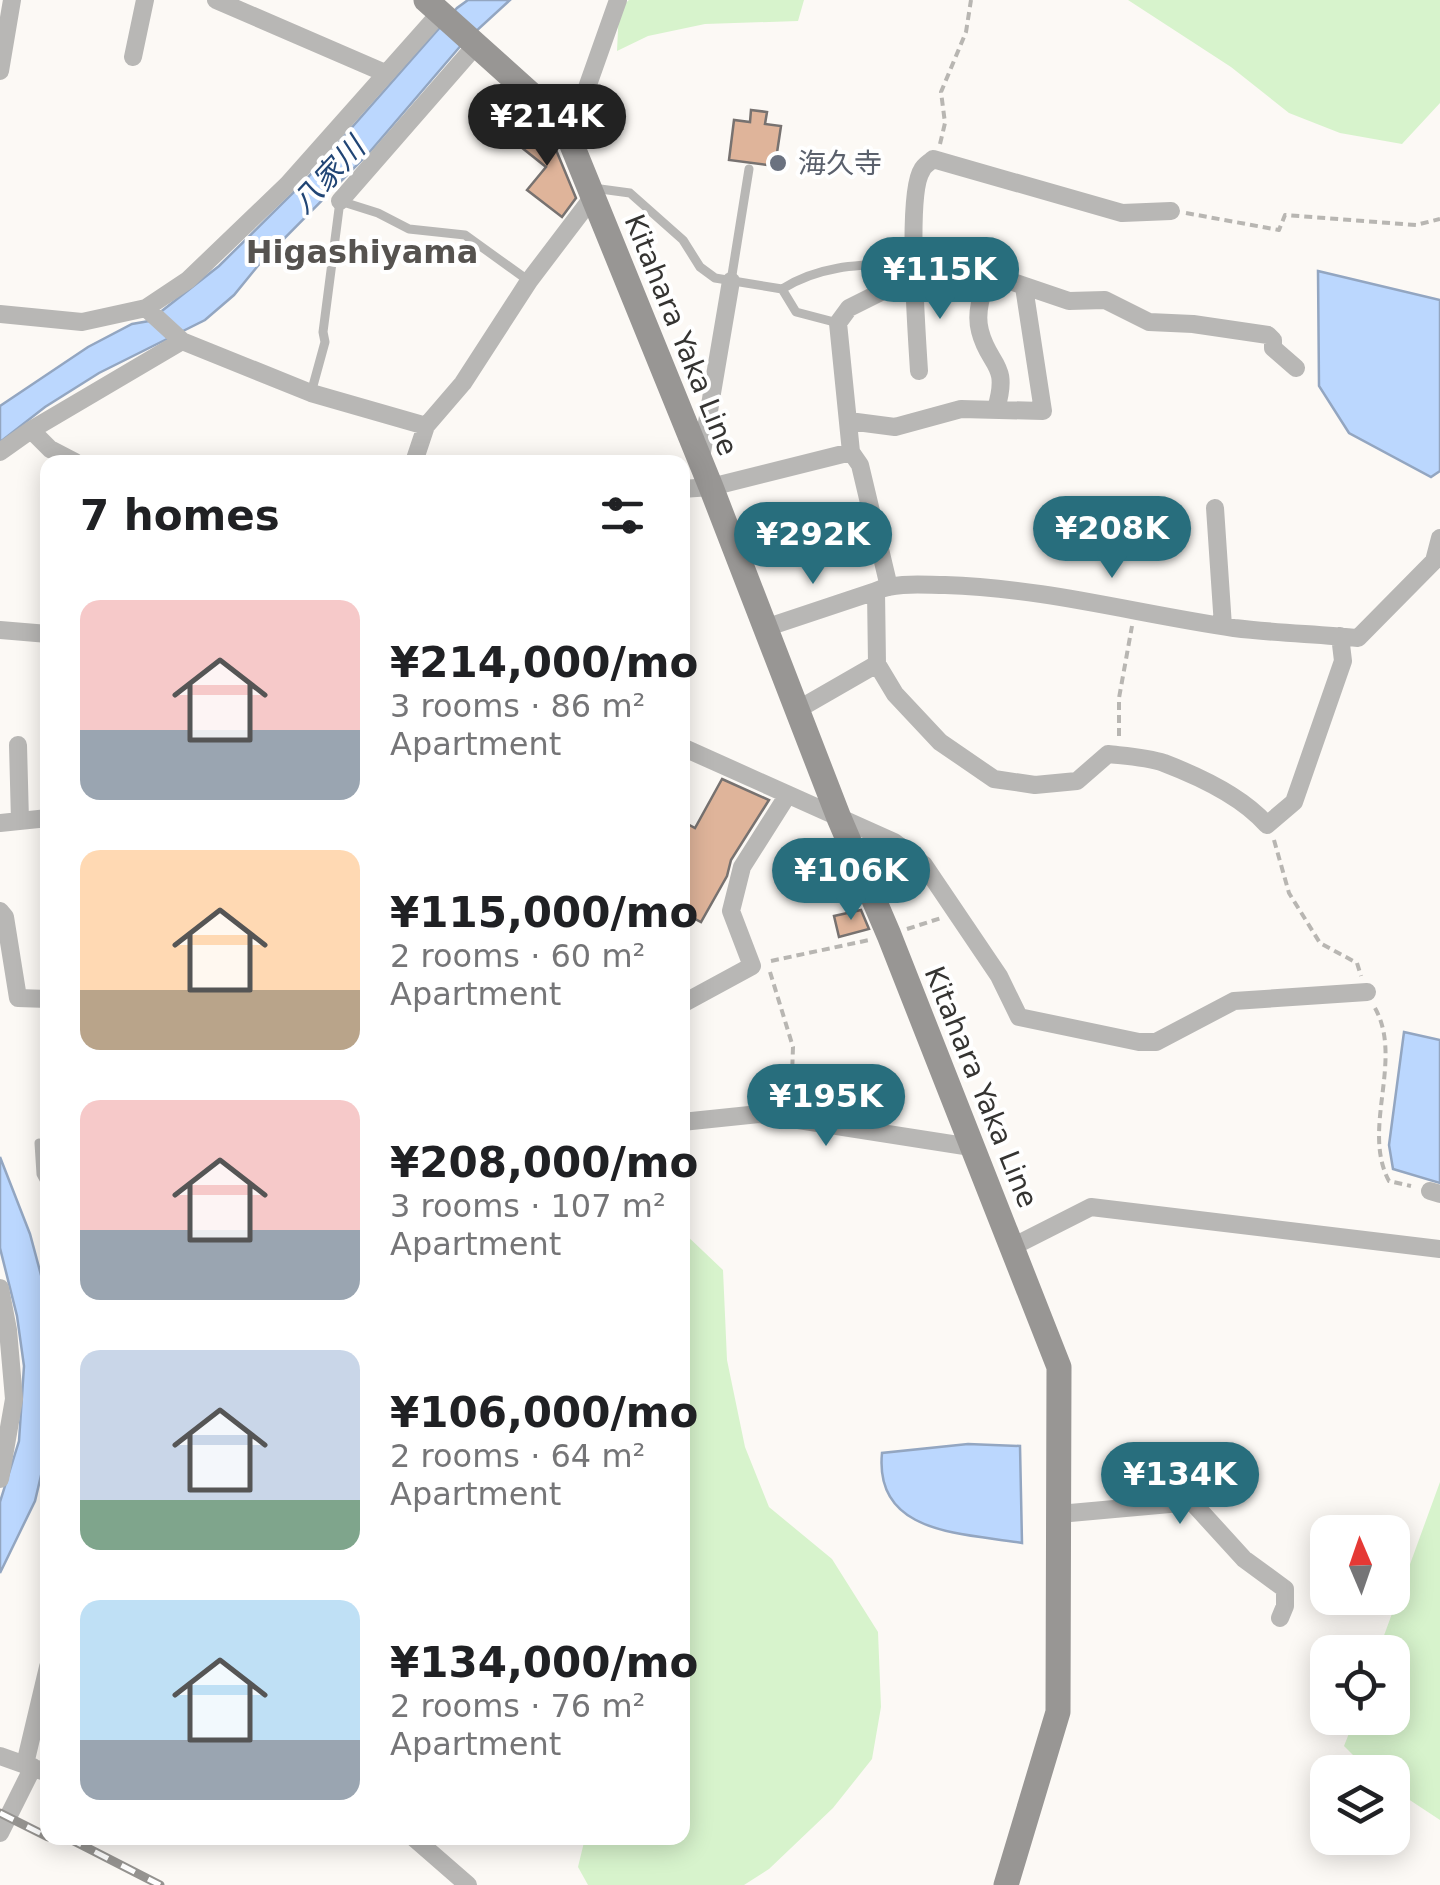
<!DOCTYPE html>
<html lang="en">
<head>
<meta charset="utf-8">
<style>
  body { margin:0; font-family:"DejaVu Sans","Noto Sans JP",sans-serif; background:#f2f2f2; color:#202124; height:100vh; display:flex; flex-direction:column; font-size:38px; white-space:nowrap }
  * { box-sizing:border-box; margin:0 }
  p { font-size:32px; color:#757577 }
  .icon { flex:none; width:55px; height:55px; fill:none; stroke:currentColor; stroke-width:2; stroke-linecap:round; stroke-linejoin:round }
  .map { position:relative; flex:1; overflow:hidden }
  .sheet { position:absolute; left:40px; top:455px; width:650px; height:1390px; display:flex; flex-direction:column; background:#fff; border-radius:20px; box-shadow:0 5px 25px #0003 }
  .sheet>* { flex:none }
  .needle { width:65px; rotate:358deg }
  .tools { position:absolute; left:1310px; top:1515px; display:grid; gap:20px }
  .tools a { display:grid; place-items:center; width:100px; height:100px; border-radius:20px; background:#fff; box-shadow:0 5px 25px #0003; font-size:50px }
  .price { position:absolute; translate:-50% -85px; padding:0 22px; border-radius:35px; background:#286e7d; color:#fff; font-size:32px; line-height:65px; filter:drop-shadow(0 2px 5px #0008) }
  .price::after { content:''; position:absolute; left:50%; top:60px; width:30px; height:22px; margin-left:-15px; background:inherit; clip-path:polygon(0 0,100% 0,50% 100%) }
  .price.active { background:#222; color:#fff }
  ul { padding:0; list-style:none }
  li { display:flex; align-items:center; gap:30px; height:250px; padding:0 40px }
  li span { display:grid; place-items:center; flex:none; width:280px; height:200px; border-radius:20px; color:#555 }
  li>.icon { margin-inline-start:auto }
  span .icon { width:120px; height:120px; fill:#fffc; stroke-width:1 }
  li b { font-size:42px }
  h2 { display:flex; justify-content:space-between; align-items:center; height:120px; padding:0 40px; font-size:42px }
  .map>svg:first-child { display:block }
</style>
</head>
<body>
<div class="map">
<svg width="1440" height="1885" viewBox="0 0 1440 1885">
  <rect width="100%" height="100%" fill="#fcf9f5"/>
  <path fill="#d7f3cc" d="M629,0H804L798,21L705,24L648,36L617,51L619,9Z
    M1128,0H1440V103L1402,144L1340,133L1289,113L1231,67Z
    M683,1232L723,1270L727,1360L745,1447L769,1507L832,1559L878,1632L881,1707L872,1759L833,1808L769,1869L744,1885H588L578,1867L585,1838H682Z
    M1440,1482V1820L1393,1789L1392,1772H1370L1344,1746L1355,1718H1392V1652H1378Z"/>
  <path fill="#bbd7fe" stroke="#93a6c1" stroke-width="2.5" d="M468,0H510L463,43L368,154L261,262L234,295L205,320L99,373L45,407L0,442V406L88,347L132,324L149,321L219,266L303,183L457,8Z
    M1318,271L1440,300V471L1431,477L1349,433L1319,386Z
    M1404,1032L1440,1040V1183L1393,1169L1389,1145Z
    M0,1157L30,1234L48,1301L47,1450L35,1501L0,1573V1502L19,1441L24,1366L17,1316L0,1248Z
    M968,1444L1020,1446L1022,1543C963,1533 874,1535 882,1453Z"/>
  <path fill="#dfb49a" stroke="#777270" stroke-width="2.5" d="M606,99L622,129L599,141L585,115L591,107Z
    M751,110L767,112L765,124L781,126L775,166L729,160L734,120L750,122Z
    M534,119L549,133L576,198L562,217L527,190L546,167L511,139L521,126L526,130Z
    M722,779L769,800L731,860L727,876L701,922L682,912V821L695,828Z
    M861,910L869,929L839,937L834,916Z"/>
  <g fill="none" stroke-linecap="round" stroke-linejoin="round">
    <path stroke="#b8b6b2" stroke-width="4" stroke-dasharray="8 5" stroke-linecap="butt" d="M940,144L945,123L941,92L966,32L971,0
      M1186,213L1279,230L1285,215L1416,225L1440,219
      M1119,736V698L1132,626
      M1274,840L1289,893L1320,943L1357,963L1361,976
      M907,929L941,918
      M771,961L869,940
      M770,972L793,1047L791,1104
      M1375,1008C1404,1060 1361,1129 1389,1181L1411,1186"/>
    <path stroke="#b8b7b5" stroke-width="9" d="M593,188L630,193L683,240L700,267L715,278L782,289L796,312L838,323
      M731,281L749,169
      M782,289C823,263 866,265 914,263
      M311,393L325,342L323,332L340,201L378,213L409,229L465,235L529,281
      M39,1143L41,1174L48,1187"/>
    <path stroke="#b8b7b5" stroke-width="18" d="M216,0L385,73
      M133,57L145,0
      M0,71L12,0
      M563,123L584,96L618,0
      M340,201L477,44
      M915,244L989,274L1069,301L1105,300L1149,322L1193,324L1268,335L1273,340V348L1296,368
      M989,274C982,292 975,313 980,331C989,367 1010,362 996,409
      M146,308L182,341L311,393L426,426
      M0,314L82,322L146,308L188,280L288,184L440,13
      M919,371C917,337 906,193 922,170C924,165 929,163 933,159L1122,213L1171,211
      M849,421L895,427L961,409L1043,411L1024,287
      M31,430L50,449L75,462
      M0,452L31,430L182,341
      M701,458L731,281
      M414,462L426,426L463,383L529,281L592,198
      M682,489L711,487L851,452
      M1215,508L1223,626
      M889,587L860,465L851,452L838,323L849,308L913,276
      M765,628L876,591
      M0,630L48,634
      M1340,636L1343,661L1294,802L1267,825C1243,797 1198,776 1164,763C1147,757 1126,756 1108,754L1077,781L1035,785L994,779L940,742L895,694L877,664L876,591C896,582 923,585 945,585C1044,588 1138,614 1234,628C1275,633 1317,634 1358,638L1434,561L1440,538
      M797,710L877,664
      M18,745L20,821
      M682,747L894,842L924,865L999,976L1019,1017L1139,1042H1156L1234,1001L1367,992
      M0,823L48,818
      M0,911L5,917L18,998L48,999
      M682,1004L752,966L731,911L742,867L787,796
      M682,1122L759,1114L971,1147
      M1430,1191L1440,1194
      M1012,1247L1091,1207L1440,1249
      M0,1288L8,1330L14,1399L0,1479
      M1059,1514L1192,1502L1244,1559L1285,1589V1606L1280,1618
      M0,1756L48,1773
      M25,1764L48,1667
      M0,1833L33,1767
      M414,1838L468,1885"/>
    <path stroke="#989694" stroke-width="25" d="M426,0L563,123L711,487L839,818L889,935L1059,1367L1058,1712L1006,1885"/>
    <defs>
      <path id="rail" d="M0,1813L48,1837
        M68,1838L160,1885"/>
    </defs>
    <use href="#rail" stroke="#959390" stroke-width="9"/>
    <use href="#rail" stroke="#fff" stroke-width="5" stroke-dasharray="15" stroke-linecap="butt"/>
  </g>
  <circle fill="#6b7280" stroke="#fff" stroke-width="4" cx="778" cy="163" r="10"/>
  <g text-anchor="middle" dominant-baseline="central" stroke-width="8" stroke-linejoin="round" paint-order="stroke">
    <g font-size="28" fill="#5b616d" stroke="#fff" text-anchor="start">
      <text x="798" y="163">海久寺</text>
    </g>
    <g font-size="28" fill="#353432" stroke="#fff">
      <text transform="translate(681 335) rotate(68)">Kitahara Yaka Line</text>
      <text transform="translate(981 1087) rotate(68)">Kitahara Yaka Line</text>
    </g>
    <g font-size="30" font-style="italic" fill="#214575" stroke="#fff">
      <text transform="translate(328 175) rotate(-47)">八家川</text>
    </g>
    <g font-size="32" font-weight="bold" fill="#565350" stroke="#fff">
      <text x="362" y="252">Higashiyama</text>
    </g>
  </g>
</svg>
<div class="tools">
<a><svg class="needle" viewBox="-14 -14 28 28"><path d="M0-13l5 13h-10z" fill="#e53935"/><path d="M0 13l5-13h-10z" fill="#757577"/></svg></a>
<a><svg class="icon" aria-label="locate" viewBox="0 0 24 24"><circle cx="12" cy="12" r="6"/><path d="M12 2v4M12 18v4M2 12h4M18 12h4"/></svg></a>
<a><svg class="icon" aria-label="layers" viewBox="0 0 24 24"><path d="M12 4l9 5-9 5-9-5zM3 14l9 5 9-5"/></svg></a>
</div>
<b class="price active" style="left:547px;top:169px">¥214K</b>
<b class="price" style="left:940px;top:322px">¥115K</b>
<b class="price" style="left:1112px;top:581px">¥208K</b>
<b class="price" style="left:813px;top:587px">¥292K</b>
<b class="price" style="left:851px;top:923px">¥106K</b>
<b class="price" style="left:826px;top:1149px">¥195K</b>
<b class="price" style="left:1180px;top:1527px">¥134K</b>
<section class="sheet">
<h2>7 homes<svg class="icon" aria-label="filters" viewBox="0 0 24 24"><path d="M4 7h16M4 17h16"/><circle cx="9" cy="7" r="2"/><circle cx="15" cy="17" r="2"/></svg></h2>
<ul>
<li><span style="background:linear-gradient(#f6c9c9 65%,#9aa5b1 0)"><svg class="icon" aria-label="home" viewBox="0 0 24 24"><path d="M3 11l9-7 9 7M6 9v11h12V9"/></svg></span><div><b>¥214,000/mo</b><p>3 rooms · 86 m²</p><p>Apartment</p></div></li>
<li><span style="background:linear-gradient(#ffd9b3 70%,#b9a48a 0)"><svg class="icon" aria-label="home" viewBox="0 0 24 24"><path d="M3 11l9-7 9 7M6 9v11h12V9"/></svg></span><div><b>¥115,000/mo</b><p>2 rooms · 60 m²</p><p>Apartment</p></div></li>
<li><span style="background:linear-gradient(#f6c9c9 65%,#9aa5b1 0)"><svg class="icon" aria-label="home" viewBox="0 0 24 24"><path d="M3 11l9-7 9 7M6 9v11h12V9"/></svg></span><div><b>¥208,000/mo</b><p>3 rooms · 107 m²</p><p>Apartment</p></div></li>
<li><span style="background:linear-gradient(#c9d6e8 75%,#7fa58c 0)"><svg class="icon" aria-label="home" viewBox="0 0 24 24"><path d="M3 11l9-7 9 7M6 9v11h12V9"/></svg></span><div><b>¥106,000/mo</b><p>2 rooms · 64 m²</p><p>Apartment</p></div></li>
<li><span style="background:linear-gradient(#bfe0f5 70%,#9aa5b1 0)"><svg class="icon" aria-label="home" viewBox="0 0 24 24"><path d="M3 11l9-7 9 7M6 9v11h12V9"/></svg></span><div><b>¥134,000/mo</b><p>2 rooms · 76 m²</p><p>Apartment</p></div></li>
</ul>
</section>
</div>
</body>
</html>
